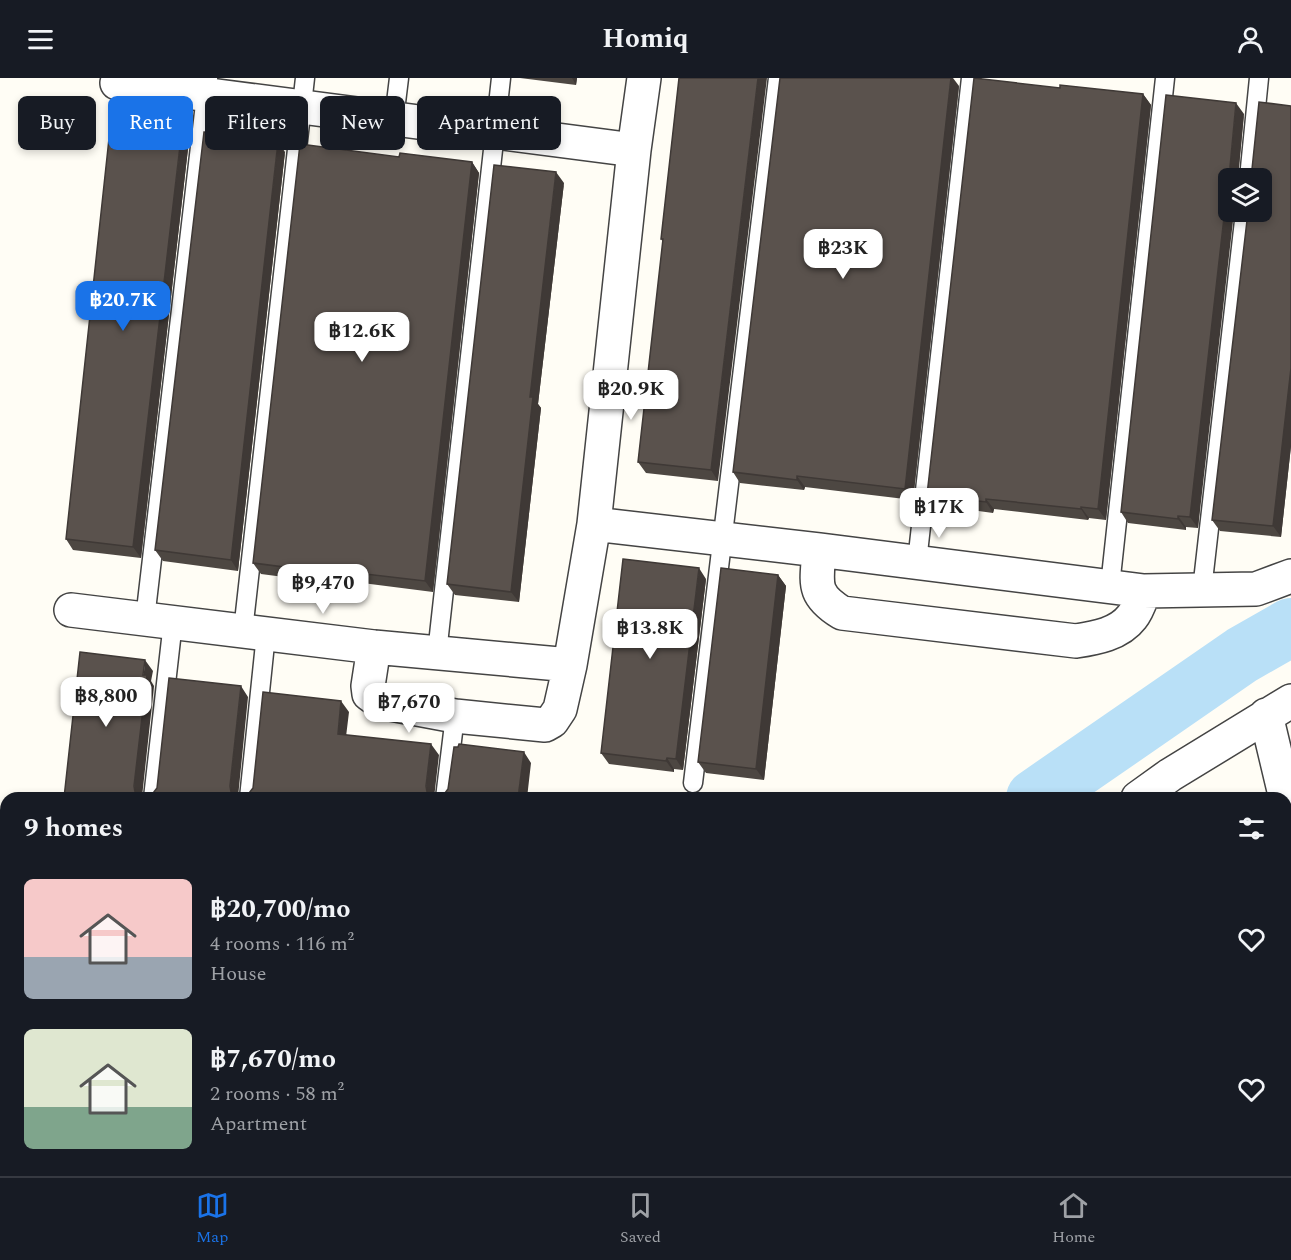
<!DOCTYPE html>
<html lang="en">
<head>
<meta charset="utf-8">
<style>
  body { margin:0; font-family:Spectral,serif; background:#20242c; color:#f1f3f6; height:100vh; display:flex; flex-direction:column; font-size:22px; white-space:nowrap }
  * { box-sizing:border-box; margin:0 }
  p { font-size:20px; color:#9ea1a6 }
  .icon { flex:none; width:33px; height:33px; fill:none; stroke:currentColor; stroke-width:2; stroke-linecap:round; stroke-linejoin:round }
  .map { position:relative; flex:1; overflow:hidden }
  .details { position:absolute; left:0px; top:714px; width:1292px; height:384px; display:flex; flex-direction:column; background:#171b24; border-radius:18px 18px 0 0; box-shadow:0 3px 9px #0003 }
  .details>* { flex:none }
  .guide { position:absolute; left:18px; top:18px; width:600px; height:54px; display:flex; gap:12px }
  .fabs { position:absolute; left:1218px; top:90px; display:grid; gap:12px }
  .fabs a { display:grid; place-items:center; width:54px; height:54px; border-radius:9px; background:#171b24; box-shadow:0 3px 9px #0003; font-size:30px }
  .price { position:absolute; translate:-50% -51px; padding:0 14px; border-radius:12px; background:#fff; color:#222; font-size:20px; line-height:39px; filter:drop-shadow(0 2px 3px #0008) }
  .price::after { content:''; position:absolute; left:50%; top:36px; width:18px; height:14px; margin-left:-9px; background:inherit; clip-path:polygon(0 0,100% 0,50% 100%) }
  .price.active { background:#1a73e8; color:#fff }
  ul { padding:0; list-style:none }
  li { display:flex; align-items:center; gap:18px; height:150px; padding:0 24px }
  li span { display:grid; place-items:center; flex:none; width:168px; height:120px; border-radius:9px; color:#555 }
  li>.icon { margin-inline-start:auto }
  span .icon { width:72px; height:72px; fill:#fffc; stroke-width:1 }
  li b { font-size:26px }
  h2 { display:flex; justify-content:space-between; align-items:center; height:72px; padding:0 24px; font-size:26px }
  .pill { padding:0 21px; border-radius:9px; background:#171b24; box-shadow:0 3px 9px #0003; font-size:21px; line-height:54px }
  .pill.active { background:#1a73e8; color:#fff }
  header { display:flex; justify-content:space-between; align-items:center; height:78px; padding:0 24px; background:#171b24; font-size:27px; font-weight:700 }
  .menu { display:flex; justify-content:space-around; align-items:center; height:84px; border-top:2px solid #363941; background:#171b24; font-size:16px; color:#9ea1a6 }
  .menu a { display:grid; justify-items:center; gap:3px }
  .menu .active { color:#1a73e8 }
  .map>svg:first-child { display:block }
</style>
</head>
<body>
<header><svg class="icon" aria-label="menu" viewBox="0 0 24 24"><path d="M4 6h16M4 12h16M4 18h16"/></svg>Homiq<svg class="icon" aria-label="person" viewBox="0 0 24 24"><circle cx="12" cy="8" r="4"/><path d="M4 21q1-7 8-7t8 7"/></svg></header>
<div class="map">
<svg width="1291" height="1098" viewBox="0 0 1291 1098">
  <rect width="100%" height="100%" fill="#fffdf5"/>
  <g fill="none" stroke-linecap="round" stroke-linejoin="round">
    <path stroke="#b9e0f7" stroke-width="58" d="M1035,720L1242,577L1291,549
      M0,833L6,835"/>
    <defs>
      <path id="service" d="M394,41L399,0
        M1249,100L1259,0
        M917,484L971,0
        M1110,508L1165,0
        M1202,512L1245,134
        M145,541L208,0
        M243,553L305,0
        M437,575L501,0
        M693,705L778,0
        M153,720L173,544
        M249,720L266,556
        M445,720L455,638"/>
      <path id="minor" d="M117,5L634,72
        M594,446L819,472L1144,513L1256,511L1291,498
        M819,472C817,505 811,516 842,535L1076,563C1096,560 1119,556 1132,539C1138,532 1141,521 1144,513
        M71,532L374,569L570,587
        M374,569L368,608L369,616L380,624L455,638L545,647L552,643L560,631L570,587L594,446L634,72L644,0
        M1266,637L1291,742
        M1138,720L1170,697L1291,623
        M519,1092V1098
        M806,1092V1098
        M1000,1092L1001,1098
        M1192,1092L1193,1098
        M43,1098V1092
        M239,1098V1092"/>
    </defs>
    <use href="#service" stroke="#444" stroke-width="21"/>
    <use href="#minor" stroke="#444" stroke-width="36"/>
    <use href="#service" stroke="#fff" stroke-width="18"/>
    <use href="#minor" stroke="#fff" stroke-width="33"/>
  </g>
  <path fill="#4d4742" d="M520,0H577L576,7Z
    M679,0L718,403L646,395L638,384L663,164L661,161Z
    M959,8L913,422L805,409L804,412L740,405L733,394Z
    M1060,10L1143,16L1151,27L1106,442L1089,440L1088,442L994,431L993,435L935,427L927,417Z
    M1291,28V368L1281,459L1220,453L1212,442L1262,100H1228L1198,450L1186,449V452L1128,445L1121,434L1244,36L1238,99L1241,100L1250,96Z
    M189,62L141,480L73,472L66,461Z
    M285,74L238,493L163,483L155,472Z
    M399,79L472,84L479,95L433,514L331,501L330,505L261,496L253,485Z
    M564,105L538,326L541,330L519,524L455,517L447,506Z
    M778,497L786,508L764,702L706,695L698,684Z
    M706,501L683,692L674,691V694L609,686L601,675Z"/>
  <path fill="#3f3936" d="M572,0H577L576,7Z
    M758,0H767L718,403L711,392Z
    M951,0H953L959,8L913,422L905,411Z
    M1143,16L1151,27L1106,442L1098,431Z
    M1236,25L1244,36L1238,99L1234,98L1230,89Z
    M182,51L189,62L141,480L133,469Z
    M278,64L285,74L238,493L231,482Z
    M472,84L479,95L433,514L425,503Z
    M556,94L564,105L538,326L541,330L519,524L511,514L530,319Z
    M1228,117V134H1234L1198,450L1190,439L1226,122Z
    M1291,290V368L1281,459L1273,448Z
    M797,398L805,409L804,412L797,402Z
    M986,421L994,431L993,435L986,424Z
    M1081,429L1089,440L1088,442L1081,431Z
    M1178,438L1186,449V452L1178,441Z
    M699,490L706,501L683,692L676,681Z
    M323,491L331,501L330,505L323,494Z
    M778,497L786,508L764,702L756,691Z
    M145,582L153,593L151,603L154,608L142,719L135,714L134,708Z
    M241,608L248,619L238,719L231,714L230,708Z
    M341,623L349,634L345,667L338,656Z
    M431,666L439,677L434,720L427,714L426,708Z
    M524,674L531,685L527,720H518Z
    M667,680L674,691V694L666,683Z"/>
  <path fill="#5a524d" stroke="#3f3936" stroke-width="1.5" d="M679,0H758L711,392L638,384L663,161H661Z
    M780,0H951L905,411L797,398V402L733,394Z
    M974,0L1060,10V7L1143,16L1098,431L1081,429V431L986,421V424L927,417Z
    M1166,17L1236,25L1230,89L1234,98L1241,100L1250,96L1252,91L1259,24L1291,28V290L1273,448L1212,442L1248,134H1262V100H1228V117L1226,122L1190,439L1178,438V441L1121,434Z
    M111,42L182,51L133,469L66,461Z
    M204,54L271,62L278,64L231,482L155,472Z
    M300,66L399,79L400,75L472,84L425,503L323,491V494L253,485Z
    M494,87L556,94L530,319H533L511,514L447,506Z
    M623,481L699,490L676,681L667,680L666,683L601,675Z
    M721,490L778,497L756,691L698,684Z
    M80,574L145,582L143,597H147L134,708L135,714L143,720H64Z
    M169,600L241,608L230,708L231,714L239,720H145L150,719L157,710Z
    M263,614L341,623L338,656L431,666L426,708L427,714L435,720H241L246,719L253,710Z
    M459,666L524,674L518,720H437L442,719L448,711L454,669H458Z"/>
</svg>
<div class="fabs">
<a><svg class="icon" aria-label="layers" viewBox="0 0 24 24"><path d="M12 4l9 5-9 5-9-5zM3 14l9 5 9-5"/></svg></a>
</div>
<b class="price" style="left:843px;top:202px">฿23K</b>
<b class="price active" style="left:123px;top:254px">฿20.7K</b>
<b class="price" style="left:362px;top:285px">฿12.6K</b>
<b class="price" style="left:631px;top:343px">฿20.9K</b>
<b class="price" style="left:939px;top:461px">฿17K</b>
<b class="price" style="left:323px;top:537px">฿9,470</b>
<b class="price" style="left:650px;top:582px">฿13.8K</b>
<b class="price" style="left:106px;top:650px">฿8,800</b>
<b class="price" style="left:409px;top:656px">฿7,670</b>
<div class="guide">
<a class="pill">Buy</a>
<a class="pill active">Rent</a>
<a class="pill">Filters</a>
<a class="pill">New</a>
<a class="pill">Apartment</a>
</div>
<section class="details">
<h2>9 homes<svg class="icon" aria-label="filters" viewBox="0 0 24 24"><path d="M4 7h16M4 17h16"/><circle cx="9" cy="7" r="2"/><circle cx="15" cy="17" r="2"/></svg></h2>
<ul>
<li><span style="background:linear-gradient(#f6c9c9 65%,#9aa5b1 0)"><svg class="icon" aria-label="home" viewBox="0 0 24 24"><path d="M3 11l9-7 9 7M6 9v11h12V9"/></svg></span><div><b>฿20,700/mo</b><p>4 rooms · 116 m²</p><p>House</p></div><svg class="icon" aria-label="heart" viewBox="0 0 24 24"><path d="M12 20l-8-8c-3-5 5-10 8-4 3-6 11-1 8 4z"/></svg></li>
<li><span style="background:linear-gradient(#dfe7d0 65%,#7fa58c 0)"><svg class="icon" aria-label="home" viewBox="0 0 24 24"><path d="M3 11l9-7 9 7M6 9v11h12V9"/></svg></span><div><b>฿7,670/mo</b><p>2 rooms · 58 m²</p><p>Apartment</p></div><svg class="icon" aria-label="heart" viewBox="0 0 24 24"><path d="M12 20l-8-8c-3-5 5-10 8-4 3-6 11-1 8 4z"/></svg></li>
</ul>
</section>
</div>
<nav class="menu">
<a class="active"><svg class="icon" aria-label="map" viewBox="0 0 24 24"><path d="M3 6l6-2 6 2 6-2v14l-6 2-6-2-6 2zM9 4v14M15 6v14"/></svg>Map</a>
<a><svg class="icon" aria-label="saved" viewBox="0 0 24 24"><path d="M7 4h10v16l-5-4-5 4z"/></svg>Saved</a>
<a><svg class="icon" aria-label="home" viewBox="0 0 24 24"><path d="M3 11l9-7 9 7M6 9v11h12V9"/></svg>Home</a>
</nav>
</body>
</html>
